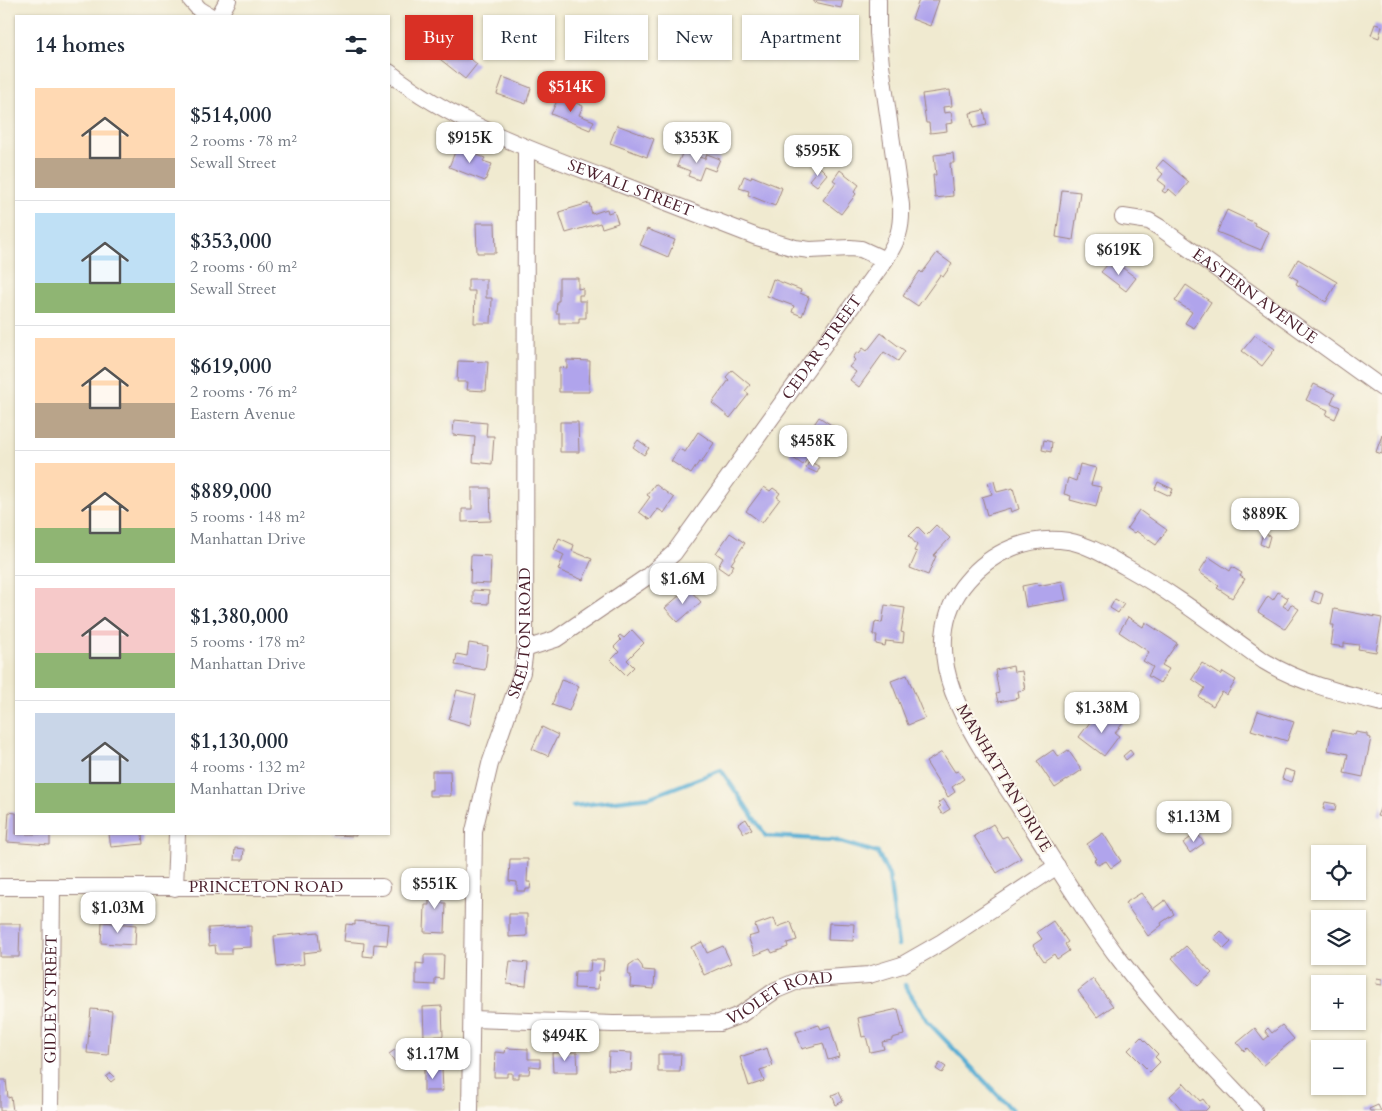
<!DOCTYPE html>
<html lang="en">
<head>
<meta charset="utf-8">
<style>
  body { margin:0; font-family:Cardo,serif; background:#f2f2f3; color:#1f2937; height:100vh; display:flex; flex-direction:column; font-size:19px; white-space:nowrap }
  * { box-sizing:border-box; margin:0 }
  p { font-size:16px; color:#747a83 }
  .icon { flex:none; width:28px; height:28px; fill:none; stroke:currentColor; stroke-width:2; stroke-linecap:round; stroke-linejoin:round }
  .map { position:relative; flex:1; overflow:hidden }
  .panel { position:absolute; left:15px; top:15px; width:375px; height:820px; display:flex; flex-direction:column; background:#fff; border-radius:0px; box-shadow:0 1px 4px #0004 }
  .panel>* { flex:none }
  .hud { position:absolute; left:405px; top:15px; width:475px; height:45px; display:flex; gap:10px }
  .buttons { position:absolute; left:1311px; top:845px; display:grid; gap:10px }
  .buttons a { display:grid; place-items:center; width:55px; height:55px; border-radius:0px; background:#fff; box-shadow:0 1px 4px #0004; font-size:25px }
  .price { position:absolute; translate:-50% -42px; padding:0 11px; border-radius:10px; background:#fff; color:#222; font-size:16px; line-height:32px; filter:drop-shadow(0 1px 2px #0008) }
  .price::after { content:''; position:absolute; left:50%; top:30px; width:15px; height:11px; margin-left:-8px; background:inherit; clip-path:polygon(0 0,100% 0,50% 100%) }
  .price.on { background:#d93025; color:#fff }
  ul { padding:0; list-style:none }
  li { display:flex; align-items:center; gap:15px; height:125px; padding:0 20px }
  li+li { border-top:1px solid #e0e1e3 }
  li span { display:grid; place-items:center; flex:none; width:140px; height:100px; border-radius:0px; color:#555 }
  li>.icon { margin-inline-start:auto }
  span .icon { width:60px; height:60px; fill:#fffc; stroke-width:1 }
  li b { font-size:21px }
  h2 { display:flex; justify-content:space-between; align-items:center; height:60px; padding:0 20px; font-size:21px }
  .tag { padding:0 18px; border-radius:0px; background:#fff; box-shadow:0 1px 4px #0004; font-size:18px; line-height:45px }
  .tag.on { background:#d93025; color:#fff }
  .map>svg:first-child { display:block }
</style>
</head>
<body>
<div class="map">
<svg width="1382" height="1111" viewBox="0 0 1382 1111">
  <rect width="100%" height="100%" fill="#fbf7ec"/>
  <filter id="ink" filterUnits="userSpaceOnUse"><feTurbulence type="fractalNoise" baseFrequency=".02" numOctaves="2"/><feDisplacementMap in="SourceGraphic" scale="10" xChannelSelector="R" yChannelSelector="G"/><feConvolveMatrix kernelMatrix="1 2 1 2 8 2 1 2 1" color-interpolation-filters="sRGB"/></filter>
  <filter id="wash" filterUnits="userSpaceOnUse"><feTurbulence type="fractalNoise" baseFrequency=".0096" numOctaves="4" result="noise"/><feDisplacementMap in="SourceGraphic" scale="20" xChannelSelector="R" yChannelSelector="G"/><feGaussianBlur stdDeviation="1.12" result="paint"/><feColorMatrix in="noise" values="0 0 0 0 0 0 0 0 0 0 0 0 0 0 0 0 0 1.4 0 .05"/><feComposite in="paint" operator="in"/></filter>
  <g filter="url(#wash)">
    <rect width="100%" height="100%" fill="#f0ead0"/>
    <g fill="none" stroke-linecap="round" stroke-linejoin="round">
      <path stroke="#57add3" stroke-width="4.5" d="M573,806L650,797L721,770L766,836L834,840L878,853L889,876L898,945
        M905,985L928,1022L1013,1111"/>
    </g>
    <g id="blocks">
      <path fill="#b0a4ec" d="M814,0H843L841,8L814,2Z
        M919,0H939L930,26L912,19Z
        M495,21L507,26L503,36L491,31Z
        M1375,24L1382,26L1379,38L1371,35Z
        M437,35L445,42L450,36L458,43L455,47L477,64L465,79L426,48Z
        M503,77L531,88L526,104L497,94Z
        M950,90L952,106L943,107L944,113L951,112L953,123L946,124L947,131L930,133L929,123H926L922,94Z
        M559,96L583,106L579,115L594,121L590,130L551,114Z
        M984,110L987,125L973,128L970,113Z
        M617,125L654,139L647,157L610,143Z
        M457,147L485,158L483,161L492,164L485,181L449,167Z
        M683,151L705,159L707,154L720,159L715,171L704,167L699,180L688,176L690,171L677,166Z
        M953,153L954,163H950L953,196L935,198L933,175H936L934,155Z
        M1163,160L1189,182L1177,196L1169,189L1165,193L1162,191L1166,186L1158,180L1163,174L1156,168Z
        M820,167L827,174L817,186L809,180Z
        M840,170L859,185L854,192L856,194L841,214L823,200L836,182L833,180Z
        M744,176L751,179L752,176L782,188L775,206L748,195L749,191L739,188Z
        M1062,190L1080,192L1073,240L1056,237Z
        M589,203L592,214L607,209L608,213L614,211L618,223L602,228L600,223L566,233L559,212Z
        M1227,210L1255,223L1254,225L1269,232L1261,250L1217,232Z
        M476,223H495L496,253H477Z
        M647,229L675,240L668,257L640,245Z
        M937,253L952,264L943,277L940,275L918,306L903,296L920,271L922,273Z
        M1298,259L1337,282L1326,302L1296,284L1298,280L1289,275Z
        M1115,262L1136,278L1126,291L1101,272L1108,264L1112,267Z
        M559,278H578V289L583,288V295H579V301H586V318H579V323H559V313H556L557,301H559Z
        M468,279H486V298H492L491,323H474L475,291H468Z
        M773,279L801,290L800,293L809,297L802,316L792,312L794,306L767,296Z
        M1186,285L1211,302L1194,328L1185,323L1192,312L1175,301Z
        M881,333L905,351L898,361L884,352L859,387L850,380L856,372L849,367L855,360L853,358L857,352L859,353L863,348L867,351Z
        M1255,335L1275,349L1262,366L1242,351Z
        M567,360L590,361L589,392H559V367L567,368Z
        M458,361L488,362L486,391L467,390L468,382H457Z
        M732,370L750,385L745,391L749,394L730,418L712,403L729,380L726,377Z
        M1314,384L1335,394L1331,403L1340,407L1335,419L1326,415L1328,410L1306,400Z
        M819,417L836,428L830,437L825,434L803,465L789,455L805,432L808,433Z
        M454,420L487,423L486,436H494L492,464L473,462L475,437L453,435Z
        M560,422H578L579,452H560Z
        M698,432L714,443L701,463L699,462L691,474L671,461L679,449L685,452Z
        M1382,435V454L1376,452Z
        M638,440L649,448L644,455L633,447Z
        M1044,440L1052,442L1051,452L1042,450Z
        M809,461L820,467L817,473L806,468Z
        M1080,464L1096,468L1091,485L1101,487L1096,507L1070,500L1071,496L1064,494L1068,478L1076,481Z
        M994,481L997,492L1013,488L1019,509L1011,512L1010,508L987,515L982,497L992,494L988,483Z
        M1158,482L1173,489L1170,496L1155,489Z
        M655,484L674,498L664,513L658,509L650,520L639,512L650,497L647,495Z
        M764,487L770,491L773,488L780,493L777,497L780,499L762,523L746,511Z
        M472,488H490L491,521L462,522V509H472Z
        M1139,510L1167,530L1156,545L1136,531L1134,533L1127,528Z
        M936,525L950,538L933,556H936L928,575L910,568L917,552L914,551L917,545L909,536L918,527L926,535Z
        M730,533L745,543L731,564L734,565L728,574L718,567L723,558L716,553Z
        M1263,533L1270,536L1267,547L1260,544Z
        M559,538L574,545L572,551L592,559L583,580L558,570L564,555L554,550Z
        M471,555L491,556L490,584L470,583Z
        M1209,557L1230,571L1232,567L1242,573L1240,576L1245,579L1232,598L1217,588L1219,586L1199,572Z
        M1062,581L1066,600L1026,607L1022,586L1037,583L1038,586Z
        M688,588L701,602L678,622L665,608Z
        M473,590L489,591L488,604L473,603Z
        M1315,591L1323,594L1320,604L1312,601Z
        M1278,592L1288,598L1283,606L1288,609L1291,604L1299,609L1285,629L1258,612L1268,596L1273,600Z
        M1115,599L1124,604L1118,613L1110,608Z
        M885,605L905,608L901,632L904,633L903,643L886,641L885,646L876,644L877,635H873L875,622L882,623Z
        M1334,609L1382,618L1376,652L1358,649L1359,645L1344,643V647L1331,645L1334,625H1331Z
        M1128,617L1143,627L1145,622L1177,643L1162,665L1169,669L1160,683L1148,676L1153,667L1143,661L1149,652L1119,632Z
        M632,630L644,643L627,660L634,667L626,675L611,660L619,652L614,647L621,640L618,637L620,635L624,638Z
        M469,643L488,646L485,670L455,665L457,654L467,656Z
        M1202,663L1221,675L1223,672L1236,680L1227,695L1222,692L1213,706L1199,697L1205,688L1192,679Z
        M1013,666L1014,672L1022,671L1025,690L1018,691L1019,698L998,702L996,694L999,693L995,670Z
        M907,675L925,718L908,725L891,681Z
        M561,680L579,686L569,711L552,705Z
        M457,690L476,695L470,725L449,719Z
        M1258,711L1294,722L1287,741L1251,730Z
        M1110,714L1123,723L1115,733L1119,736L1104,756L1079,737L1093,718L1103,724Z
        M542,727L558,735L548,756L532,749Z
        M1332,730L1355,735L1356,732L1367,734V737L1371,738L1363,777L1344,773L1348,754L1328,750Z
        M1053,750L1058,757L1068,750L1082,770L1055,788L1037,761Z
        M1130,750L1133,754L1126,760L1123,756Z
        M942,752L955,772L958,771L964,779L952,787L955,792L948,797L926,762Z
        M1285,769L1295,772L1292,782L1282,779Z
        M432,771H450L451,796H429V790H432Z
        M943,799L950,809L942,814L938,808L941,806L938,803Z
        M1325,802L1336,804L1335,811L1323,809Z
        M1382,804V817L1377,816Z
        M9,812L16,813V834H50V845L7,842Z
        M746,819L752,829L744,833L738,824Z
        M993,824L1002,838L1007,836L1021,858L997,873L974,836Z
        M1103,833L1121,861L1111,868L1106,861L1098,865L1094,860L1096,859L1087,844Z
        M1197,833L1204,843L1190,853L1183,843Z
        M109,834H142L143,844L111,847Z
        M333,834H356V836L333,835Z
        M235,848L244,849L243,860H234Z
        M510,859H528L527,882H531L530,889H526V891H517V882L509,881Z
        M429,882H445L444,894H440L439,903H446L445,933L424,932L425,905H429Z
        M1141,893L1153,909L1165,900L1174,914L1161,923L1162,925L1148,936L1125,903Z
        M509,914H527V936L509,937Z
        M774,918L777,927L791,922L797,940L787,943L788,947L772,953L770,949L755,955L748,937L758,934L755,925Z
        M355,921L389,924L387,945L374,944L373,957L363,956L364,943L344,941L346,924L355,925Z
        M1053,921L1068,942L1065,944L1069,951L1057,959L1054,954L1044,961L1033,945L1042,939L1037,932Z
        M102,922L136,925L135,945L101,943Z
        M829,923L854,924L853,941L828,940Z
        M0,924H20L19,957H0Z
        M251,926V947L231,948V954H216L215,945L209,946L208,928Z
        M1221,931L1231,942L1224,949L1214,938Z
        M318,932L320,951L303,953L304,964L277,967L274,936Z
        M702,942L707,953L723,946L731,963L704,975L691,947Z
        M1186,946L1212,973L1198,986L1172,958Z
        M424,955H444L443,979L435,978V985L416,984V963L424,964Z
        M591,960H604L603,971H599L598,989L574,988L575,971H590Z
        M510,961L528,963L526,986L507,984Z
        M635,961H638L642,966L643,970L655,971L654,989L630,987L631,975H628L629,965Z
        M1377,978L1382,979V985L1376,984Z
        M1093,979L1113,1006L1097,1017L1078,991Z
        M442,1006L443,1036L424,1037L423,1007Z
        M91,1009L112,1011L108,1055L87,1053Z
        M898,1009L904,1035L892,1038V1040L882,1042L884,1049L870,1052L866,1036L862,1037L858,1018Z
        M819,1025L821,1029L830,1026L839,1057L828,1060L823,1043L802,1049L796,1032Z
        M1282,1025L1294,1039L1262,1066L1247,1048L1244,1051L1237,1043L1255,1028L1264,1040L1269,1036L1265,1031L1268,1028L1272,1033Z
        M1141,1037L1158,1054L1155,1057L1160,1062L1150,1072L1128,1050Z
        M506,1048L528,1049V1059H540V1067L530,1066L529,1074H519V1078H512V1073H507V1077H494L495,1052L505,1053Z
        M767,1048L773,1066L760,1070L764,1081L749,1086L740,1057Z
        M396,1049L402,1057L395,1062L389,1054Z
        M577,1052L578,1072H553L552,1053Z
        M609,1052L632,1053L631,1071L608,1070Z
        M658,1054H681L680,1072H658Z
        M940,1063L946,1067L942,1073L936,1069Z
        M424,1068H442L443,1091H424Z
        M111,1073L116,1078L111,1082L106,1077Z
        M0,1080H6L8,1098L11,1097L13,1111H0Z
        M1184,1083L1200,1101L1203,1099L1209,1107L1205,1111H1183L1170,1096Z
        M839,1092L843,1101L836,1105L832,1095Z
        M1378,1105L1381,1111H1370L1369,1109Z"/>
    </g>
  </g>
  <g filter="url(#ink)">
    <use href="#blocks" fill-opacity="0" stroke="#9d847e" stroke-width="1"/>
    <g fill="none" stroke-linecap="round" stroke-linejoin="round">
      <defs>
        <g id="minor">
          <path d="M191,0L199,9L210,16"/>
          <path d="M219,16L228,0"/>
          <path id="s1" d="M389,72C451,121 528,149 602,177C654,197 705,217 757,237L795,248L810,250L850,248L861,249L885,260"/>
          <path id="s2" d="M1123,217L1149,221L1159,227L1382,388"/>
          <path id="s3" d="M525,649L556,639L648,576L674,553L885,260C898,240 902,229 901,205L881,65L878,33V0"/>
          <path id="s4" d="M0,887H382"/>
          <path d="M175,888L177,834"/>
          <path id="s5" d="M472,1019L613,1024L719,1023L740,1015L776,990L800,980L869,975L902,965L942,942L1057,866"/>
          <path id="s6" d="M50,1111L52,887"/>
          <path id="s7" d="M470,1111L474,831L490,764L522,672L525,649L526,148"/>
          <path d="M1254,1111C1208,1062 1161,1014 1120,960C1085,914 1056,864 1025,816C1000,776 970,737 953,692C939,655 939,613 967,581C991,552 1029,535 1068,541C1089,545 1108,557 1126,567C1175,594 1219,629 1264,661C1300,683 1342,693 1382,703"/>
        </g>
      </defs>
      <use href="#minor" stroke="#9d847e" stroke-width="18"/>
      <use href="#minor" stroke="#fff" stroke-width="16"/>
    </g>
  </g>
  <g text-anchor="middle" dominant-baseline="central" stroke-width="4.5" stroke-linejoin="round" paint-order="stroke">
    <g font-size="16" fill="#4a1f2b" stroke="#fbf7ec">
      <text stroke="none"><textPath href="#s1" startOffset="269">SEWALL STREET</textPath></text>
      <text stroke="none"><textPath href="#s2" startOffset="156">EASTERN AVENUE</textPath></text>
      <text stroke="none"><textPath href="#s3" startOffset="432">CEDAR STREET</textPath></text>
      <text stroke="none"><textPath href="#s7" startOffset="485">SKELTON ROAD</textPath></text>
      <text transform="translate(1004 778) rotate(59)">MANHATTAN DRIVE</text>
      <text stroke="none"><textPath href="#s4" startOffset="266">PRINCETON ROAD</textPath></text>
      <text stroke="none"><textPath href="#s6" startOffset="112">GIDLEY STREET</textPath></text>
      <text stroke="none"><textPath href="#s5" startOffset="314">VIOLET ROAD</textPath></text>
    </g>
  </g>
</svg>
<div class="buttons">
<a><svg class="icon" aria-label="locate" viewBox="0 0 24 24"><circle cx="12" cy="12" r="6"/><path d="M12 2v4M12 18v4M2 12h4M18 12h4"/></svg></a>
<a><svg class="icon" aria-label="layers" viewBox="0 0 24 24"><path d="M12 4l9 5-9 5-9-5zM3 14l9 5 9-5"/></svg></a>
<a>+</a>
<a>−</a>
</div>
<b class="price on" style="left:571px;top:113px">$514K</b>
<b class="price" style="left:470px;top:164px">$915K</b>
<b class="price" style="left:697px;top:164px">$353K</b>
<b class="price" style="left:818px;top:177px">$595K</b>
<b class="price" style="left:1119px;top:276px">$619K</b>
<b class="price" style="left:813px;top:467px">$458K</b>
<b class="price" style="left:1265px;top:540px">$889K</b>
<b class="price" style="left:683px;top:605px">$1.6M</b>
<b class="price" style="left:1102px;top:734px">$1.38M</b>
<b class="price" style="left:1194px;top:843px">$1.13M</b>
<b class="price" style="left:435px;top:910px">$551K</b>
<b class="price" style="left:118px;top:934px">$1.03M</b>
<b class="price" style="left:565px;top:1062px">$494K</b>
<b class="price" style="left:433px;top:1080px">$1.17M</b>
<div class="hud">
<a class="tag on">Buy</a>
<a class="tag">Rent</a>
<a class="tag">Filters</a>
<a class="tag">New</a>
<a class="tag">Apartment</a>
</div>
<section class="panel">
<h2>14 homes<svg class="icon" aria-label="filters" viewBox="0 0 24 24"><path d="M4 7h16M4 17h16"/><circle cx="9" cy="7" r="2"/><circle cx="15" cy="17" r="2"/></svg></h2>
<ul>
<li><span style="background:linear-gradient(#ffd9b3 70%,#b9a48a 0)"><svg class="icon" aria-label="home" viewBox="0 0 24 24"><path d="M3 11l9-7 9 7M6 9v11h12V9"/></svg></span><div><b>$514,000</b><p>2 rooms · 78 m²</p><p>Sewall Street</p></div></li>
<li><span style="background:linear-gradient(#bfe0f5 70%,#8fb573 0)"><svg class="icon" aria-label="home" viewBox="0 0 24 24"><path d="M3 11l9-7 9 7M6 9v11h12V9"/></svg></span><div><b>$353,000</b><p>2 rooms · 60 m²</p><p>Sewall Street</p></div></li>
<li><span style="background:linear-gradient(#ffd9b3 65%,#b9a48a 0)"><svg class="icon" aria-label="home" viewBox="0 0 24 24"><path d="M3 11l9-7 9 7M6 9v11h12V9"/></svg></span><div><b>$619,000</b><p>2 rooms · 76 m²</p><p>Eastern Avenue</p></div></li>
<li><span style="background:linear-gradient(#ffd9b3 65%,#8fb573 0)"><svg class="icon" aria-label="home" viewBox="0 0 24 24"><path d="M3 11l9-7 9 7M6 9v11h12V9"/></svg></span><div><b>$889,000</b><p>5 rooms · 148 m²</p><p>Manhattan Drive</p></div></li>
<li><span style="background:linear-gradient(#f6c9c9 65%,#8fb573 0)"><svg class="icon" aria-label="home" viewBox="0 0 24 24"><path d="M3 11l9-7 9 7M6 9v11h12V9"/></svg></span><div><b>$1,380,000</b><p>5 rooms · 178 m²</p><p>Manhattan Drive</p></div></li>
<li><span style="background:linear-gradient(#c9d6e8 70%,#8fb573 0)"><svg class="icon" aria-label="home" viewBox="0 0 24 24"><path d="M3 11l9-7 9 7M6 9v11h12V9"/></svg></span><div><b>$1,130,000</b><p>4 rooms · 132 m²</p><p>Manhattan Drive</p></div></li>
</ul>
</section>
</div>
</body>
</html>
